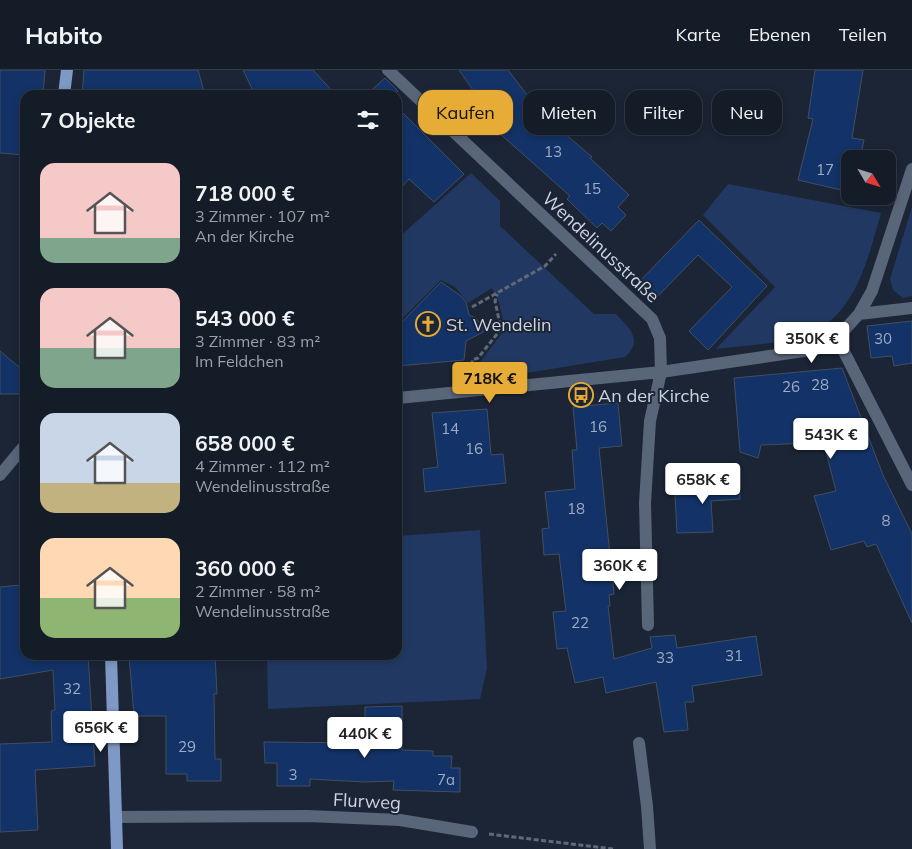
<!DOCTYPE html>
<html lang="de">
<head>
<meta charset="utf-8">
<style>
  body { margin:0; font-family:Mulish,sans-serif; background:#1d2530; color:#f1f3f6; height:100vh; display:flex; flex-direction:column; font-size:19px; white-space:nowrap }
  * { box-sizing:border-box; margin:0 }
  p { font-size:16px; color:#9da1a8 }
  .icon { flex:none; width:28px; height:28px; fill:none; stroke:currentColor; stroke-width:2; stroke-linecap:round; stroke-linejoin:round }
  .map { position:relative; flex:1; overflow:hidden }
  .details { position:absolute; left:20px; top:20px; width:382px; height:570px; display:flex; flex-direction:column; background:#141c28; border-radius:15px; box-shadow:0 2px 8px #0003,0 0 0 1px #333a45 }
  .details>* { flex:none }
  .banner { position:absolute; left:418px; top:20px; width:419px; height:45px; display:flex; gap:10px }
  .needle { width:32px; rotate:128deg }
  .tools { position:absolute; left:841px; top:80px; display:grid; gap:10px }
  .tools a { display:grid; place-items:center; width:55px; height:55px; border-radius:10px; background:#141c28; box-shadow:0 2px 8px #0003,0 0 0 1px #333a45; font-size:25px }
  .price { position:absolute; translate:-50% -42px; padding:0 11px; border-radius:5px; background:#fff; color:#222; font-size:16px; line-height:32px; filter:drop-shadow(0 1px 2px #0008) }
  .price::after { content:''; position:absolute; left:50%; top:30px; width:15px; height:11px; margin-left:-8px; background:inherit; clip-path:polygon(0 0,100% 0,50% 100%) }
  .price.current { background:#e6ac36; color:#111 }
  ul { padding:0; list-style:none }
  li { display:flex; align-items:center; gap:15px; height:125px; padding:0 20px }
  li span { display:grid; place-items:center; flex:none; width:140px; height:100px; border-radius:15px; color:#555 }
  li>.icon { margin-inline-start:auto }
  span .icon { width:60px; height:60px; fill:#fffc; stroke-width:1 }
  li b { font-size:21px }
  h2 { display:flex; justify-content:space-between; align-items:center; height:60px; padding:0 20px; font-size:21px }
  .chip { padding:0 18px; border-radius:15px; background:#141c28; box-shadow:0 2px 8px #0003,0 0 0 1px #333a45; font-size:18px; line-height:45px }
  .chip.current { background:#e6ac36; color:#111 }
  header { display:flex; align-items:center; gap:30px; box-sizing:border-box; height:70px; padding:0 25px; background:#141c28; border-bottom:1px solid #333a45 }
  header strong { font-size:24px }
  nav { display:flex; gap:28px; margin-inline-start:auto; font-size:18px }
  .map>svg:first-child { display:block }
</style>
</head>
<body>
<header>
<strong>Habito</strong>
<nav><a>Karte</a><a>Ebenen</a><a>Teilen</a></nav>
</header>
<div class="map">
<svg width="912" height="779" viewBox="0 0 912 779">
  <rect width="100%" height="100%" fill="#1b2536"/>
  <path fill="#213962" d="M471,103L500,131V156L594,244H616C629,258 644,270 625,287L478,311L477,296L505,259L499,233L492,218L468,233L455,217L441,210L398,253V168Z
    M728,114L881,143C867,191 855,251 800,267C777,274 741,276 716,279L775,217L703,145Z
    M912,137V226L903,228L893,220L890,209Z
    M480,460L487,598L480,629L268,639L267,585H398V466Z"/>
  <path fill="#133267" stroke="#424e61" d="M0,0H45L43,25H25V85L0,83Z
    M84,0H198L205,25H82Z
    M243,0H313L336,25H255Z
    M459,0H508L540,42L592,87L590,88L629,125L618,137L626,145L611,161L602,153L597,158L567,129L570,126L497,61L468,23L473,20Z
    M815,0H863L852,68L864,70L860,89H850V122L798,110L813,49L808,48Z
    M385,8L398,21L394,25H366Z
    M398,38L464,104L434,132L409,109L398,121Z
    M699,150L767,216L708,280L689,261L732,217L698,185L655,229L638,213Z
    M441,212L461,226L466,232L469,245L476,248L485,261L466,271L464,290L398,296V256Z
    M912,251V293L894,296L892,286L871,288L867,256Z
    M0,281L25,302V311L21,315L23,324H0Z
    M842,298L883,405L912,464V553L876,474L867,477L864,471L831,480L814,426L836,421L823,370L809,373L761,375L758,388L740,382L734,308Z
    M618,333L622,376L599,378L614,524L609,525L610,536H608L614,589L652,578L650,567L675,565L677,578L756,566L762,605L692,616L694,632H685L688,660L664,662L656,612L606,623L603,607L575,613L567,578L557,579L553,542L566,541L559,484L544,485L542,459L549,458L545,422L575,419L572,380H577L573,337Z
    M487,339L491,385L503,384L506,413L425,422L423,399L438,397L432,343Z
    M739,410L740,429L711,431L713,462L677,463L675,425L694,424V412Z
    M21,515L25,551V585H88L95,696L35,700L38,760L0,762V674L52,672L51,641L55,640L53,600L0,609V517Z
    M129,585H215L217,624H214L215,689H221V711H187V704H166V646H134Z
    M402,636V680L433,681V686H452L451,698H460V722L393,720L394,711L364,712L310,709V716H277V693H265L264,672L365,673V637Z"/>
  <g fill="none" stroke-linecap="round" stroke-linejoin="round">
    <path stroke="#616978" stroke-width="3" stroke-dasharray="5 2.5" stroke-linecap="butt" d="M472,237L545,196L556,184
      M472,303V290L478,288L501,259L495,231L497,224
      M489,764L613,779"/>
    <path stroke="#596579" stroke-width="12" d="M388,0L652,249L660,268L661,302L650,351L645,433L648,555
      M859,244L912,238
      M837,268L912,415
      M398,328L661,302L817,279L837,268L859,244L872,221L912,99
      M0,405L25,375
      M639,673L647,736L650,779
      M117,747L308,746L400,750L472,762"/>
    <path stroke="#7f99c6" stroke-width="12" d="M64,25L67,0
      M111,585L117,779"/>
  </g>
  <defs>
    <symbol id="church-ring" viewBox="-11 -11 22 22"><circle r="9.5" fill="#1b2536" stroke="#e6ac36" stroke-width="1.5"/><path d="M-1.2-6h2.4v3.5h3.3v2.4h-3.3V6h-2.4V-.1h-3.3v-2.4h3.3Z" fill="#e6ac36"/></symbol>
    <symbol id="bus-ring" viewBox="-11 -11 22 22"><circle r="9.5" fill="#1b2536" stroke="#e6ac36" stroke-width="1.5"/><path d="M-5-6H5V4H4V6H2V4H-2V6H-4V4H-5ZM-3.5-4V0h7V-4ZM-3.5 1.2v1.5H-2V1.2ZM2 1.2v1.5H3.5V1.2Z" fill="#e6ac36"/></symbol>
  </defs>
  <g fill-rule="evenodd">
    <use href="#church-ring" x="414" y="240" width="28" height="28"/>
    <use href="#bus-ring" x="567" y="311" width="28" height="28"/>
  </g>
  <g text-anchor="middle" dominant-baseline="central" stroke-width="4" stroke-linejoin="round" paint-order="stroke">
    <g font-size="15" fill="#9facc2">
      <text x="553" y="81">13</text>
      <text x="825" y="99">17</text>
      <text x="592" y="118">15</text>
      <text x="883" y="268">30</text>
      <text x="820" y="314">28</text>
      <text x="791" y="316">26</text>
      <text x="598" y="356">16</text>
      <text x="450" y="358">14</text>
      <text x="474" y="378">16</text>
      <text x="576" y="438">18</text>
      <text x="886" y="450">8</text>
      <text x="580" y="552">22</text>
      <text x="734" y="585">31</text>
      <text x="665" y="587">33</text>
      <text x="72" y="618">32</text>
      <text x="187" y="676">29</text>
      <text x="293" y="704">3</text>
      <text x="446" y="709">7a</text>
    </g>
    <g font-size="18" fill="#ced4e0" stroke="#1b2536">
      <text transform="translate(601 177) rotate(43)">Wendelinusstraße</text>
      <text transform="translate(367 731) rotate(3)">Flurweg</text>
    </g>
    <g font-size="18" fill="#ced4e0" stroke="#1b2536" text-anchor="start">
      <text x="446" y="254">St. Wendelin</text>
      <text x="598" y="325">An der Kirche</text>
    </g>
  </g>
</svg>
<div class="tools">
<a><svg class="needle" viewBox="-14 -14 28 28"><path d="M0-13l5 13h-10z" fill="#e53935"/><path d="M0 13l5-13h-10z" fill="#9da1a8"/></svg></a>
</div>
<b class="price" style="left:812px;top:294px">350K €</b>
<b class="price current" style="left:490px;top:334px">718K €</b>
<b class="price" style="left:831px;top:390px">543K €</b>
<b class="price" style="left:703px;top:435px">658K €</b>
<b class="price" style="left:620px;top:521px">360K €</b>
<b class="price" style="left:101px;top:683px">656K €</b>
<b class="price" style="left:365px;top:689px">440K €</b>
<div class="banner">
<a class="chip current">Kaufen</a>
<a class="chip">Mieten</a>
<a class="chip">Filter</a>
<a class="chip">Neu</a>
</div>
<section class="details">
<h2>7 Objekte<svg class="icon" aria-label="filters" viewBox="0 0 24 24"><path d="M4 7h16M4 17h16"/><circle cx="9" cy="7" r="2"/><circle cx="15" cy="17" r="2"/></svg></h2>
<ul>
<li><span style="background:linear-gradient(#f6c9c9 75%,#7fa58c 0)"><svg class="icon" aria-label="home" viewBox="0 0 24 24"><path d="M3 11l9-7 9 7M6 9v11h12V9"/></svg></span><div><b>718 000 €</b><p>3 Zimmer · 107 m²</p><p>An der Kirche</p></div></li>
<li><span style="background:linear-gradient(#f6c9c9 60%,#7fa58c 0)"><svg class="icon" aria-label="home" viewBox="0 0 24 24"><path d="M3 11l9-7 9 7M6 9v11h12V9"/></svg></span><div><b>543 000 €</b><p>3 Zimmer · 83 m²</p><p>Im Feldchen</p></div></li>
<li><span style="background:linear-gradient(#c9d6e8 70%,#c2b280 0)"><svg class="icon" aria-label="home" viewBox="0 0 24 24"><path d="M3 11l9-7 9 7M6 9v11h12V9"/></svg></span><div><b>658 000 €</b><p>4 Zimmer · 112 m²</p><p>Wendelinusstraße</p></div></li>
<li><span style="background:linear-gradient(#ffd9b3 60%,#8fb573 0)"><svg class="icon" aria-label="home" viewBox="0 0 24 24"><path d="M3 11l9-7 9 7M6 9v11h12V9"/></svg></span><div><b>360 000 €</b><p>2 Zimmer · 58 m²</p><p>Wendelinusstraße</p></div></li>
</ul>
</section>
</div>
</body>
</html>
